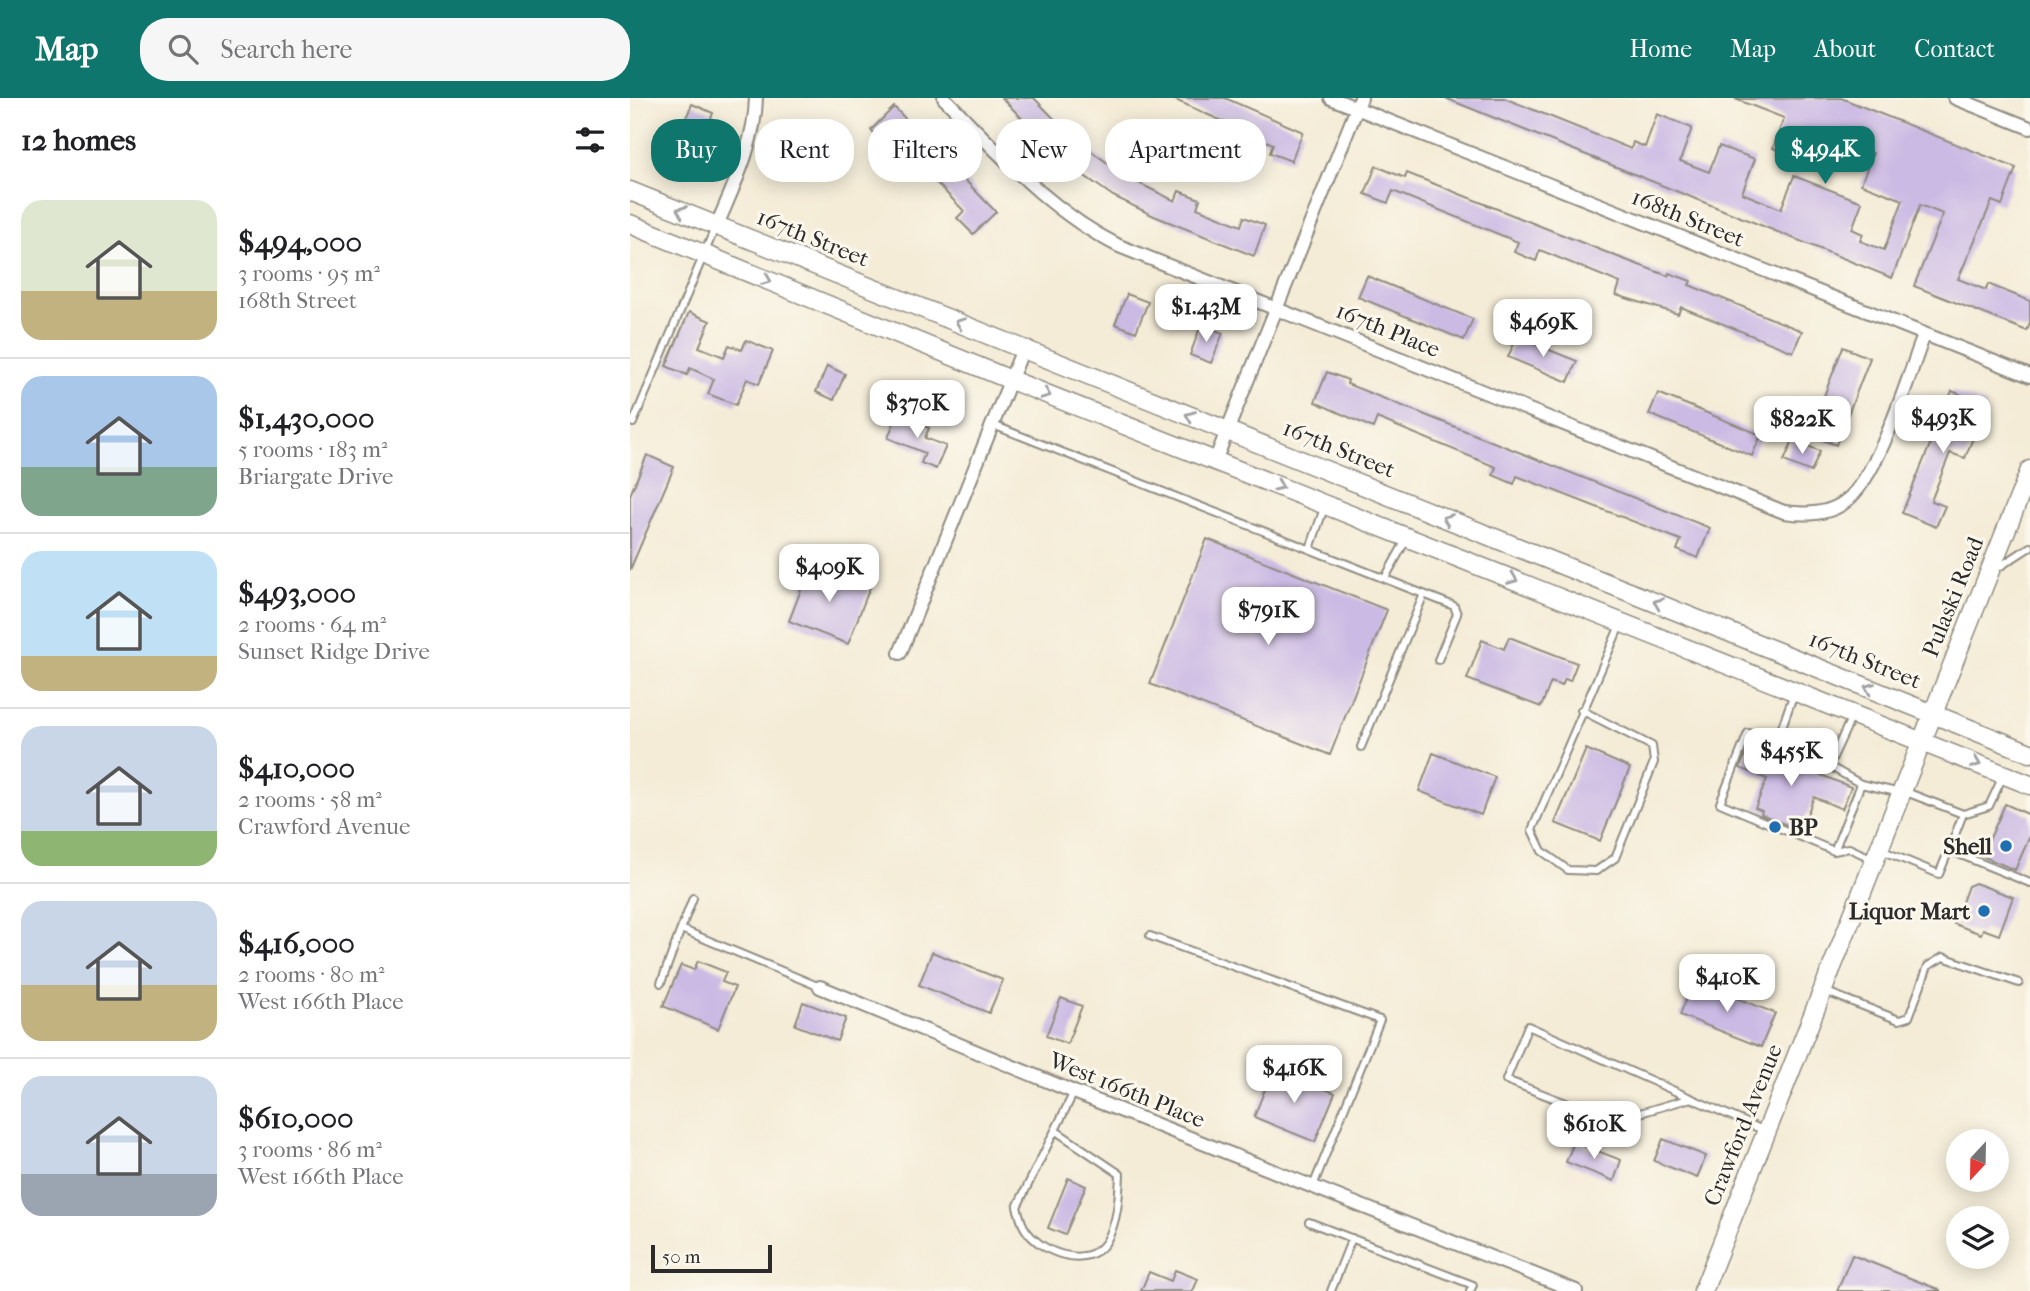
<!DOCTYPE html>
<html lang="en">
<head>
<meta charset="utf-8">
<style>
  body { margin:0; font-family:"IM FELL French Canon",serif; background:#f6f6f6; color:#202124; height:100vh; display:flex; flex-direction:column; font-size:26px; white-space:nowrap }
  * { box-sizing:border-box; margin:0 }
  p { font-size:23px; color:#757577 }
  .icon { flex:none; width:38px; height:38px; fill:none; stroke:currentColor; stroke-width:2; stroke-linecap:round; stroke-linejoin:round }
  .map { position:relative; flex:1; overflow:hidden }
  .details { display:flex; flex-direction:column; background:#fff; width:630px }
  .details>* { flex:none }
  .banner { position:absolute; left:21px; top:21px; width:665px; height:63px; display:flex; gap:14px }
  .needle { width:46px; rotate:202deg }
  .controls { position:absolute; left:1316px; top:1031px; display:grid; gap:14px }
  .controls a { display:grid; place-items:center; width:63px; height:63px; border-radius:50%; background:#fff; box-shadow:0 4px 18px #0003; font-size:35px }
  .scale { position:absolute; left:21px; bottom:18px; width:121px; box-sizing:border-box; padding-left:7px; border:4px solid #2b2b2b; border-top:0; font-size:19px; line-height:24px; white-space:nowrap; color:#2b2b2b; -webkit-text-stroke:5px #fbf7ec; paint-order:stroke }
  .price { position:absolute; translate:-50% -60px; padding:0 16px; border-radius:14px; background:#fff; color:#222; font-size:23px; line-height:46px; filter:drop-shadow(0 2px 4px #0008) }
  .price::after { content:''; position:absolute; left:50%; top:42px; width:21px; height:16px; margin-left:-10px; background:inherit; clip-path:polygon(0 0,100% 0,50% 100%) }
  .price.on { background:#0f766e; color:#fff }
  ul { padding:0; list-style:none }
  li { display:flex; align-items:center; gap:21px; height:175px; padding:0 21px }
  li+li { border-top:2px solid #e0e0e0 }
  li span { display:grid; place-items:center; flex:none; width:196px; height:140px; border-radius:21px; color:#555 }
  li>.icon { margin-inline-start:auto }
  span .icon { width:84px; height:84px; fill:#fffc; stroke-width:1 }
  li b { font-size:30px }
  h2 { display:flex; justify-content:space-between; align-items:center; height:84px; padding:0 21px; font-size:30px }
  .pill { padding:0 24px; border-radius:28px; background:#fff; box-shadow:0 4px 18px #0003; font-size:24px; line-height:63px }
  .pill.on { background:#0f766e; color:#fff }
  header { display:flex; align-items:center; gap:42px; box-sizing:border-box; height:98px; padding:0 35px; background:#0f766e; color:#fff }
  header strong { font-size:33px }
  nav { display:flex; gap:38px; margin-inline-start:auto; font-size:24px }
  .search { width:490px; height:63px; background:#f6f6f6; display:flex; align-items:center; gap:18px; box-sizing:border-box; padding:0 24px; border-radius:28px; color:#757577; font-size:26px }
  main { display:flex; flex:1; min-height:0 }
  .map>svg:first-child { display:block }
</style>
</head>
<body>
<header>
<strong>Map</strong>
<div class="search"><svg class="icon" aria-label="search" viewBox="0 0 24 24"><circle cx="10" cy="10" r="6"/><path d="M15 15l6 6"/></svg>Search here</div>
<nav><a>Home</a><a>Map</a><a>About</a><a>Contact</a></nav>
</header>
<main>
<section class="details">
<h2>12 homes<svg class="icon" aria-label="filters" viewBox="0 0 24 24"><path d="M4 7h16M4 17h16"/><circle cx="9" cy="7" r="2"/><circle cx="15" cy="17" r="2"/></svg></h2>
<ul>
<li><span style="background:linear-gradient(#dfe7d0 65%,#c2b280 0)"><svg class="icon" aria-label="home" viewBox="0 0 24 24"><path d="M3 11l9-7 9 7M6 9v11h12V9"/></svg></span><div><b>$494,000</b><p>3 rooms · 95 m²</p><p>168th Street</p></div></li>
<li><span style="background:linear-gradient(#a9c7e8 65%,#7fa58c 0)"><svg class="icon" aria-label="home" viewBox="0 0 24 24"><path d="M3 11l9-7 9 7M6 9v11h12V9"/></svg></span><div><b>$1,430,000</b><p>5 rooms · 183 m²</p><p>Briargate Drive</p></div></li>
<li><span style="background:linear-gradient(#bfe0f5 75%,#c2b280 0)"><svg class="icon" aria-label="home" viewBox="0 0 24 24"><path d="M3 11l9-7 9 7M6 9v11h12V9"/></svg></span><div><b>$493,000</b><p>2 rooms · 64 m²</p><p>Sunset Ridge Drive</p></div></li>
<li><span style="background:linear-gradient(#c9d6e8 75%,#8fb573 0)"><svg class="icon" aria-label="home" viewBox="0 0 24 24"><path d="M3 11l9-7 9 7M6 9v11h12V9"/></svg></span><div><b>$410,000</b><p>2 rooms · 58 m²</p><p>Crawford Avenue</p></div></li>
<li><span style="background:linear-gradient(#c9d6e8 60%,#c2b280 0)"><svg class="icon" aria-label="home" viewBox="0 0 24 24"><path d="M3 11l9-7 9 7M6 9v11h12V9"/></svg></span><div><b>$416,000</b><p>2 rooms · 80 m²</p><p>West 166th Place</p></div></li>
<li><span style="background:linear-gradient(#c9d6e8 70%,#9aa5b1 0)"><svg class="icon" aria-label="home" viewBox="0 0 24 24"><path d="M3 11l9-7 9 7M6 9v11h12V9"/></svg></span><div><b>$610,000</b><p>3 rooms · 86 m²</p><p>West 166th Place</p></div></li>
</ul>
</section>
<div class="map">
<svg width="1400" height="1193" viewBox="0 0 1400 1193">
  <rect width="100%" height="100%" fill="#fbf7ec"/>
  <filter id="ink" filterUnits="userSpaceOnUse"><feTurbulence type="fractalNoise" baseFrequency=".0143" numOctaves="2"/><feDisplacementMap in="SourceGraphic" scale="14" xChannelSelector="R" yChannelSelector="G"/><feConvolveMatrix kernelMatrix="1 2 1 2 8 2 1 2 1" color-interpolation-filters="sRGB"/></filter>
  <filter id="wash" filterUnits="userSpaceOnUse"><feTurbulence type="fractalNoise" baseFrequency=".00686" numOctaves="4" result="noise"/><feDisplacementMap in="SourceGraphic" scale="28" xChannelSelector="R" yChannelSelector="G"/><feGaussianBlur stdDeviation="1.57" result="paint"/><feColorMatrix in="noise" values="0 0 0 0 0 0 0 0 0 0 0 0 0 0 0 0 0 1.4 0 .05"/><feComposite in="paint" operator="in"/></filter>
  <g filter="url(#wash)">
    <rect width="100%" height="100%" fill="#f4ecd7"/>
    <g id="blocks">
      <path fill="#cbbae4" d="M372,0H404L442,39L498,80L545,103L549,93L570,101L567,110L611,128L614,119L635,127L624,158L524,118L483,98L456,79L417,46Z
        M541,0H595L673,34L661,63L640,55L643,46Z
        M815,0H874L1001,51L1003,44L1015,49L1027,16L1062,30L1050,63L1079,74L1089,48L1125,61L1112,95L1151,111L1164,78L1232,104L1222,131L1233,136L1230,143L1254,152L1273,102L1231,86L1243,55L1190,35L1179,65L1163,59L1143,50L1154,20L1105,1L1211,0L1386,70L1372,107L1362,103L1328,181L1356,192L1358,186L1400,203V225L1397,233L1284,188L1313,116L1290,107L1262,180Z
        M62,6L83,15L68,54L72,55L64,77L36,66Z
        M264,9L366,114L343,136L327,120L334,113L264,41L257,48L241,32Z
        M746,68L775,80L777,75L988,159L1038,178L1039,175L1061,183L1059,187L1172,233L1163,254L1051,209L1048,216L986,197L990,185L910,152L906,163L884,154L888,144L763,93L758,105L735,96Z
        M737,178L843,221L834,242L728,199Z
        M497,196L518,204L506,234L485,226Z
        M59,214L80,223L69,249L94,259L99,247L112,252L116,242L143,253L129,286L117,281L106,307L78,296L84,281L60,270L57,277L36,268Z
        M571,227L593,235L581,265L560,257Z
        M887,239L947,263L938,284L878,259Z
        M1213,249L1240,260L1206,347L1185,339L1198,306L1192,303Z
        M197,268L215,276L204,302L186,294Z
        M697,274L718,282L717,286L1080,430L1068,460L1047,452L1051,442L887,378L884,386L863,377L866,369L747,320L743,330L685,304Z
        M1322,293L1356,307L1335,360L1320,355L1301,403L1315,408L1306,429L1272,415Z
        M1028,295L1131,337L1122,358L1019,316Z
        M267,317L299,330L295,340L316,348L306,371L291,365L295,355L258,340Z
        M1163,342L1190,353L1181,374L1154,363Z
        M17,357L44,369L0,472V397Z
        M577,441L757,512L700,657L520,586Z
        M181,466L240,489L218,546L159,523Z
        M879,539L947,565L940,583L935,581L932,588L921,584L911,609L837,581L852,542L874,551Z
        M1119,648L1221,689L1212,711L1184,699L1172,729L1165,726L1164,730L1131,716L1132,713L1125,710L1137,681L1110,670Z
        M956,651L1000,670L970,743L925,725Z
        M803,655L865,679L851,717L789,693Z
        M1375,706L1400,717V738L1385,772L1352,758Z
        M1345,785L1383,799L1369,837L1353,831L1351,836L1324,826L1338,788Z
        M302,854L373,882L359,915L289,887Z
        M68,863L96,874L92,884L105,889L88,931L33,908L51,867L64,872Z
        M1063,883L1145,915L1131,949L1050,917Z
        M431,900L452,908L437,946L416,938Z
        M173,904L216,920L207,943L165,927Z
        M643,971L705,995L685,1044L624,1019Z
        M1033,1041L1076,1058L1067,1080L1024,1063Z
        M944,1044L991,1062L984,1083L936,1064Z
        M438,1080L456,1088L435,1137L418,1130Z
        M1222,1157L1310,1192V1193H1207Z
        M545,1172L568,1181L563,1193H511L519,1174L541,1183Z"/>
    </g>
  </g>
  <g filter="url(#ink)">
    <use href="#blocks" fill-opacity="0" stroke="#908c81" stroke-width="2"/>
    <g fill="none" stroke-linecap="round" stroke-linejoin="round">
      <defs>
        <path id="lane" d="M3,325L85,130
          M363,327L824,508L827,516L808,562
          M680,451L694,410
          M1366,471L1400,449
          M755,480L776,442
          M951,612L1022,648L1024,664L985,760L966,773L938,772L912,753L902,732L991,525
          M1146,646L1164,595
          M731,649L794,496
          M1199,668L1222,618
          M1276,694L1333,716L1319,752
          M1333,716L1359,708L1373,678
          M1251,752L1309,776L1319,752L1400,785
          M1204,753L1231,686
          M1243,761L1219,750L1204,753L1090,705L1118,635L1199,668L1231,686L1271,695
          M51,831L63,800
          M520,838L750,922L683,1088
          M31,885L51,831L190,889
          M1194,893L1269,922L1279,919L1298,868L1313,859L1389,885
          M1061,1000L983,1023L876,982L898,928L1135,1033
          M426,1033L490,1076C489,1098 488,1124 476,1144C457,1173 408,1154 394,1129C391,1124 389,1115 387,1109L444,994
          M679,1124L843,1187L840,1193
          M701,1193L722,1140"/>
        <path id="street" d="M314,0C369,55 419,113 489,148L1154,414C1175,417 1199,417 1216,403C1249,378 1278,279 1294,237
          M701,0L1400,278
          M1325,0L1400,30
          M87,127C104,87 125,45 126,0
          M585,363L731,0
          M270,555L393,251
          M190,889L444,994L946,1193"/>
        <path id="secondary" d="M0,93L1400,655
          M0,126L381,282L1400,687
          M1073,1193L1400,372"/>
      </defs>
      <use href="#lane" stroke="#908c81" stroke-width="10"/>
      <use href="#street" stroke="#908c81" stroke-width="16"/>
      <use href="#secondary" stroke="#908c81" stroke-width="21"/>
      <use href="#lane" stroke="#fff" stroke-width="6"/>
      <use href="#street" stroke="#fff" stroke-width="12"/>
      <use href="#secondary" stroke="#fff" stroke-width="18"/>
    </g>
    <defs><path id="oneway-chevron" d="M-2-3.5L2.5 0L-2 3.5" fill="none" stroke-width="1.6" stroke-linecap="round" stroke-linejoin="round" transform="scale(1.75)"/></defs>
    <g stroke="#a0a0a0">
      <use href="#oneway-chevron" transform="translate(51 113) rotate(-158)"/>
      <use href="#oneway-chevron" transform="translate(137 182) rotate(22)"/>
      <use href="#oneway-chevron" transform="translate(330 225) rotate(-158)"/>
      <use href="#oneway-chevron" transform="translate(416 296) rotate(22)"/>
      <use href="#oneway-chevron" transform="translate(560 318) rotate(-158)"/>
      <use href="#oneway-chevron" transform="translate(649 388) rotate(22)"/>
      <use href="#oneway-chevron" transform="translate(817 421) rotate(-158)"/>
      <use href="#oneway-chevron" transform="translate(883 481) rotate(22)"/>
      <use href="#oneway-chevron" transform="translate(1028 505) rotate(-158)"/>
      <use href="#oneway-chevron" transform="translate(1239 590) rotate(-158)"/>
      <use href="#oneway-chevron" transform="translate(1346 665) rotate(21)"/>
    </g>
  </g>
  <g fill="#1f6fb2" stroke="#fbf7ec" stroke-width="2.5">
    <circle cx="1145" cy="729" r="7"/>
    <circle cx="1376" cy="748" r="7"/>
    <circle cx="1354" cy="813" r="7"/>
  </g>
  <g text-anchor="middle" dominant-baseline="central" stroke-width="6" stroke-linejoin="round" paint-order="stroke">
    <g font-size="23" fill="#2b2b2b" stroke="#fbf7ec">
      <text transform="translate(1058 120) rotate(22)">168th Street</text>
      <text transform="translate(183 140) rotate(22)">167th Street</text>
      <text transform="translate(758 232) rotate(22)">167th Place</text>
      <text transform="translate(709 351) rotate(22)">167th Street</text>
      <text transform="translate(1323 499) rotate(-68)">Pulaski Road</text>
      <text transform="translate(1235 562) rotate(22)">167th Street</text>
      <text transform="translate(497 992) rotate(22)">West 166th Place</text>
      <text transform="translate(1113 1027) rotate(-68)">Crawford Avenue</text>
    </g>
    <g font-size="23" font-weight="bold" fill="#2b2b2b" stroke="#fbf7ec" text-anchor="end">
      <text x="1159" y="729" text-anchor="start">BP</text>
      <text x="1362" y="748">Shell</text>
      <text x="1340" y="813">Liquor Mart</text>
    </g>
  </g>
</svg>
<div class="controls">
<a><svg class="needle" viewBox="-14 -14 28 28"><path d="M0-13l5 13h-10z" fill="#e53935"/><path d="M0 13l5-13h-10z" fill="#757577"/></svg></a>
<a><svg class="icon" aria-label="layers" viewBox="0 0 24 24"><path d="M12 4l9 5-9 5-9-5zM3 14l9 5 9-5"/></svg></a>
</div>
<div class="scale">50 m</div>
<b class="price on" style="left:1195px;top:88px">$494K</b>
<b class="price" style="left:576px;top:246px">$1.43M</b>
<b class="price" style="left:913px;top:261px">$469K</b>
<b class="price" style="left:287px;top:342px">$370K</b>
<b class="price" style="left:1313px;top:357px">$493K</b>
<b class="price" style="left:1172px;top:358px">$822K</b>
<b class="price" style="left:199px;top:506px">$409K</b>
<b class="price" style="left:638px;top:549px">$791K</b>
<b class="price" style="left:1161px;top:690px">$455K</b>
<b class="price" style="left:1097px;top:916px">$410K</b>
<b class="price" style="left:664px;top:1007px">$416K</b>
<b class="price" style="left:964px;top:1063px">$610K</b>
<div class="banner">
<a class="pill on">Buy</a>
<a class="pill">Rent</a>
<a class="pill">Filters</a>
<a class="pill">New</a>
<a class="pill">Apartment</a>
</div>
</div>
</main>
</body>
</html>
